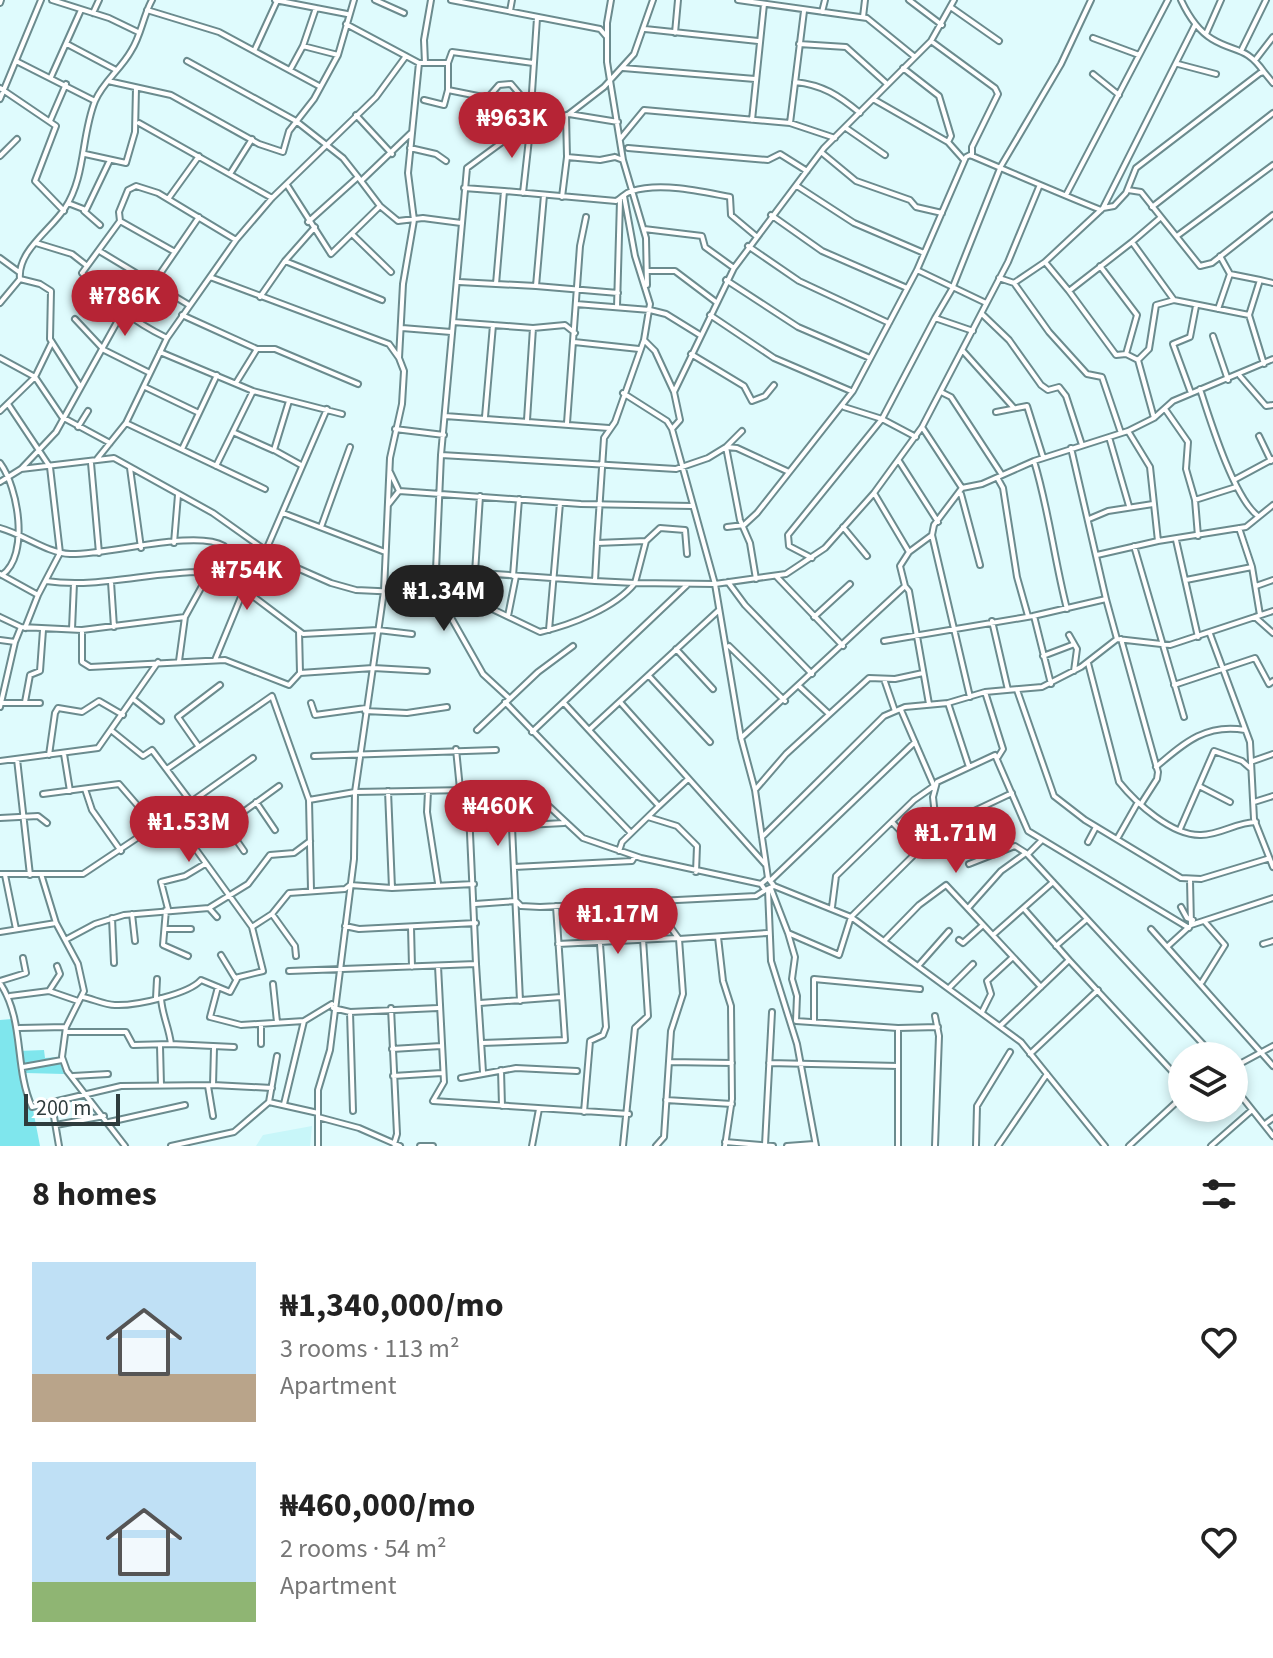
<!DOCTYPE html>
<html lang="en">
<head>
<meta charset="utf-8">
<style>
  body { margin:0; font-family:"Source Sans 3",sans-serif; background:#f6f6f6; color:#222; height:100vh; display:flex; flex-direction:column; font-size:30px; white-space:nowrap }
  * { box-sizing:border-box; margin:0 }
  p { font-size:26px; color:#767676 }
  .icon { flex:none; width:44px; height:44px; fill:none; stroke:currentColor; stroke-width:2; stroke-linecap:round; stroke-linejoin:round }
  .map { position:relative; height:1146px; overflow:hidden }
  .sheet { display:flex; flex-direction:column; background:#fff; flex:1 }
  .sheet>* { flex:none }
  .controls { position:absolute; left:1168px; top:1042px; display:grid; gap:16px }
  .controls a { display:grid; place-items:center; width:80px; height:80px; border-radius:50%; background:#fff; box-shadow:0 4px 12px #0003; font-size:40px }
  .scale { position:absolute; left:24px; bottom:20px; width:96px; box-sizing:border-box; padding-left:8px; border:4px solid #2e3c3d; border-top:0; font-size:22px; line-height:28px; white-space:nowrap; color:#2e3c3d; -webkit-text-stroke:6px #fff; paint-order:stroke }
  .price { position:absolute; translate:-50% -68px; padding:0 18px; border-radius:28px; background:#b62435; color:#fff; font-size:26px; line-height:52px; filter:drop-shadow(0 2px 4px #0008) }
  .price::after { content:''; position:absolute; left:50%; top:48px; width:24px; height:18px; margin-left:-12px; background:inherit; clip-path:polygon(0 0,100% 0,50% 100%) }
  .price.active { background:#222; color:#fff }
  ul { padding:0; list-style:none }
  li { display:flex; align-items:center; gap:24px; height:200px; padding:0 32px }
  li span { display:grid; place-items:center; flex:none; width:224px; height:160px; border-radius:0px; color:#555 }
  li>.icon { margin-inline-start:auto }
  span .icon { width:96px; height:96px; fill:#fffc; stroke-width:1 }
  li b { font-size:34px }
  h2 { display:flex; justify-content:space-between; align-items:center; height:96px; padding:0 32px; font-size:34px }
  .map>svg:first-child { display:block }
</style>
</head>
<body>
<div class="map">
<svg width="1273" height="1146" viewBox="0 0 1273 1146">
  <rect width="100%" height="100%" fill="#dffbfd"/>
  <path fill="#c8f6f9" d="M312,1126L310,1146H256L263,1135Z"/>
  <path fill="#7fe6ed" d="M12,1019L18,1051L44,1050L45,1058L58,1057L64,1074L26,1073L40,1146H0V1020Z"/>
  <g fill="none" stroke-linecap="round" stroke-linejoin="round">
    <defs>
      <path id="minor" d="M52,0L109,18L138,32
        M275,0L347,14
        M375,0L404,13
        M451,0L600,29L606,36
        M611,0L607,23V62L623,160
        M738,0L867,18L915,57
        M909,0L942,25
        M1181,0C1188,15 1197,30 1212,39C1235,53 1246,46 1264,72
        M0,3L1,0
        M952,8L999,41
        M147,10L219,32L319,86
        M510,11L512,0
        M822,12L825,0
        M93,13L99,0
        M863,17L865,0
        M346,24L419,63H448
        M645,29L758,41
        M675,33L678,0
        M1206,34L1221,0
        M1093,38L1139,55
        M931,41L995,88L998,94L972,147V156
        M67,44L116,70
        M799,44L846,47L886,83
        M303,46L338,55
        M255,49L277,1
        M1242,49L1266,0
        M1256,59L1273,37
        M16,61L95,101
        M187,61L296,121L343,158L358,177
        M425,63L424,40L431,0
        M1178,64L1216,74
        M623,68L755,79
        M903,68L939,96L951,136L948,142
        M290,70L303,46L316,8
        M1093,74L1119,95
        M51,77L81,10
        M108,81L171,95L259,144L283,152L289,131L314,99L338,55L354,0
        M795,82C823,85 838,95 860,113
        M0,88L56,126L35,181L64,211
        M448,90V63L452,52L533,63
        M0,99L41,0
        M873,99L948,142L964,160
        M424,100L444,105L448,90L483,97L515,135
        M485,101L499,85L511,84L545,124
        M531,107L537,18
        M569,114L618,122
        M356,115L392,154
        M566,116L567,157L600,160L615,157
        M752,120L764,4
        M50,121L66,84
        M139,123L272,198
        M790,123L835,138
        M846,128L885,155
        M621,138L644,110L790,123L804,11
        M410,148L436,154L446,161
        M628,148L768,160L780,154L807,171
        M821,152L856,181L910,200L916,207L942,213
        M85,154L126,163L135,132L136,88
        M0,156L17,139
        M615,157L623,160L646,238L647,285
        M230,174L252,139
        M361,181L411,133
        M287,185L331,254L380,206L398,221L423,218L461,223
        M797,186L854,223L924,253
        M464,188L504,191L496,284L536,286
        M1128,190L1141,192L1200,266L1212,263L1273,215
        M504,191L616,201C623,197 624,193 632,191C660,182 701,191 730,197L731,215L756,236
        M523,193L530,130
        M544,195L536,286L618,293
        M1066,195L1168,0
        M624,196L635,256L650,304L644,340L655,351L674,392
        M562,197L567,157
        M168,199L199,156
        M68,203L86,210L109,162
        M1152,207L1273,113
        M1103,208L1195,25
        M84,211L100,225
        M771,215L822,251L907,288
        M120,221L175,252
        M308,222L358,177L380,206
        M644,229L702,236L705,247L734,268
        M353,235L391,272
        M1177,236L1273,165
        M1132,242L1160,218
        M36,243L72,254L86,265
        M748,246L799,281L889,323
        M101,252L189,305
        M1220,256L1230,274
        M0,258L19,272
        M285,261L315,227
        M1100,266L1137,315L1126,354
        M917,270L986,303
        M647,271H675L716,302
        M210,277L389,344L399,358
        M999,278L1014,283L1045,262
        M20,279L40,284L51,291L50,339L80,386
        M726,280L798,327L870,358
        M459,282L496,284
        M1014,283L1049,332L1087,374L1102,377L1121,433
        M153,284L199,217
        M1069,291L1116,355L1126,354L1138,360
        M260,297L285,261L382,300
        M1174,300L1132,242L1069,291L1045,262L1103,208L1114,206L1126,193L1136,168L1260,73L1264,72L1273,83
        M0,303L20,279C17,251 51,230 65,208C86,176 81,136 95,101C103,82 121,69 131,51C141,36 143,16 152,0
        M576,304L650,310L666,314L700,335
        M617,307L620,200
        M1218,309L1230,274L1260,280
        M982,314L1009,340L1041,385L1048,390L1059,387L1066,396L1082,445
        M182,315L257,349H275L358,384
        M710,315L774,358L851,391
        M1249,315L1264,364
        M935,318L952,289L1001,166L1061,64L1091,0
        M75,319L104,350L148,372
        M453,322L533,328L565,325L575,333
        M402,328L451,332
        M1213,336L1228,380
        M167,338C132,321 108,301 82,273L120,221L119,212L128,190L136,186L158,193L236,240
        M644,340L615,422L604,438L597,543L646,541
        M574,342L639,349
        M963,351L1013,407
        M160,352L253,391L342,414
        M691,354L744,386L752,401L765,396L774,385
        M0,358L35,377L62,417L110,443
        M1240,376L1266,406L1273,405
        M236,383L257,349
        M145,387L199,413
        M1200,389C1210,420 1234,498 1258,516
        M941,392L951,397L1002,475
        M1191,393L1173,344L1190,337L1196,306
        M289,401L274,450L301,465
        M844,407L882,419L916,437
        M1165,409L1188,442L1186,469L1195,500L1198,536
        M0,411L35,377L52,342
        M996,412L1027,406L1043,457
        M445,416L609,428
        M485,417L493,325
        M1154,418L1138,360L1149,349L1156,305L1174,300L1249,315L1260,280L1273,283
        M527,420L533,328
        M126,423L265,489
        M567,423L580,246L586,217
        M78,427L88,411
        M922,427L962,488
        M395,429L444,435
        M672,429L680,420L674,392L734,268L824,148L931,41L954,0
        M1128,431L1150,467L1158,541
        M235,433L273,450
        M1259,436L1271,461
        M1109,437L1129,506
        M726,447L740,520L750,543L756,579
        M726,447L737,448L789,472
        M182,449L217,375
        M441,455L676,469L708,458L726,447L742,431
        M97,459L126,423L167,338L236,240L272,198L376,97L406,56
        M899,461L938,522
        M1034,461C1049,510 1054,559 1067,609
        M0,463C18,487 30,555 2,575
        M91,463L99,553
        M216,466L253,391
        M130,468L141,548
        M21,469L114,458L213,513L279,560L331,583L356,590L463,595L540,632C571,625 615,608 635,583L715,584L672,429L667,421L623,393
        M390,472L399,491
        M998,479L1003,488L1017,577L1028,616
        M1234,480L1273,459
        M0,482L21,469L56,432L122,313
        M399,491L581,504L692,506
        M874,493L909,552
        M961,494L980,565
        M1195,500L1236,487
        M388,505L399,491
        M283,513L385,552
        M1089,519L1108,511L1153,504
        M321,527L350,447
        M727,527L744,525L757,513L853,391L917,270L966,157L970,155C1015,174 1056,192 1101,210
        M843,527L867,556
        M0,528C23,534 47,553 70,554C109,555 196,529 224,546L185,617L179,661
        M1239,528L1252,567
        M1176,540L1198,637
        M174,543L178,495
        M597,544L595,581L635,583L646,541L660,528L685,530L687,554
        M1134,546L1184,717
        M266,550L327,409
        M1097,555L1158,541L1246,527L1273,505
        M812,558L789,546L788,535L882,419L935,318L973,331
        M436,570L595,581
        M211,571L229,578L303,634L378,630L412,634
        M475,573L480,496
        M0,574L38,595L60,553L50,467L8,404
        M513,576L519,499
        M777,577L843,646
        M1186,580L1252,567L1260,615
        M46,581C101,589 154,570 209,572
        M111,582L114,627
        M728,582L745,605L812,674
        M905,586L900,566L909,552L932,535
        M1256,586L1273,580
        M429,594L436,570L441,455L467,168L509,137L569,114L604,87L634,54L653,0
        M445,595L449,614L483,674L509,698
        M1106,599L1117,639
        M508,616L516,576
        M1034,616L1051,684
        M0,617L21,627
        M814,617L850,584
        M1255,617L1273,633
        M992,621L1008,690
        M25,628L38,595
        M72,629L74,583
        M82,630V662L90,667L225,660L289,685L300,673L299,631
        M549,630L560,503
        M1210,634L1250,742L1254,819L1273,867
        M1069,635L1077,649L1074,671
        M1121,639L1158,772L1157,779L1141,804
        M0,640L15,642L21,627L82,630L185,617
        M884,641L1033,616L1106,599L1071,448
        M729,646L785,701
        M676,649L713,689
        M1043,656L1072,645
        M215,660L243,592
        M1088,663L1119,782C1136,803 1172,836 1201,835C1220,835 1237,822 1256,822
        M300,673L373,668L427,671
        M649,676L710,742
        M884,679L895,711
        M1174,685L1255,658L1269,684L1273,681
        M800,687L829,714
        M1017,690L1054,796L1085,820L1181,878L1201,879L1267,859
        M985,692L1003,749L998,757
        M970,697L932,535L934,525L962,488L982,484L1034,461L1128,431L1154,418L1173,401L1273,359
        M133,699L161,721
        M25,702L30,675L40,671L43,630
        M505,702L631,833
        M620,702L765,864
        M1,703H40
        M311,703L315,715L366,708
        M564,703L659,806L622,842L619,851
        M948,703L969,767
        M0,707L15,642
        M365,711L407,713L447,707
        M477,730L538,672L573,646
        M589,730L719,610
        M112,731L143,756L152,750L191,802L253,758
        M532,732L687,585
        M741,738L905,586L909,591L929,704
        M199,747L178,717L220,685
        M456,749L460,789
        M64,754L70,791
        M49,755L55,713L58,708L82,712L99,701L123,715
        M314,756L496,750
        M17,759L30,875
        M0,761L98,748L158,662
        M1253,761L1273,754
        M1156,767C1184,743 1206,723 1245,730
        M167,769L272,696L309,800L311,890
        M1199,786L1230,802
        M85,789L92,810L121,851
        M468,790L476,964
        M755,790L741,738L715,584L786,574L825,548L874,493L922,427L1008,262L1039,187
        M388,791L392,888
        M428,791L427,812L438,883
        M43,794L119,784L138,806L151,830
        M309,800L355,792L468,790L525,784L583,838L641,858L761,884L765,890L774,886L768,878L761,884
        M256,802L275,830
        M1254,802L1273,796
        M659,806L688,779
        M171,815L252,927L272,914L289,893L345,889L350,885L392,888L474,884
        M648,817L677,826L697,846L696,872
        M0,818L38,816L47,823
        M892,822L919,850
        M226,825L244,851
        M512,827L520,1001
        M471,828L564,823
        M1180,829L1214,751L1242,761L1250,768
        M937,834L933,797L937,782L995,755L1028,831L1189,928
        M762,837L884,716L905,707L948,703L985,692L1042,687L1081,667L1117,639L1170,645L1273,611
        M1117,839L1138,802
        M1088,842L1096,827
        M195,847L279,786
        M1028,854L1042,840
        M969,864L1015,846L1026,853L1214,1056
        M514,867L632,861L635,856
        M0,874H83L191,802
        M41,874L56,923L78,964L84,991L66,1027L62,1057L67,1071L125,1146
        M5,875L16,929
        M768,878L755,790L786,754L869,678L895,679L923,673
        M771,880L915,742
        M1190,880L1191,925
        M774,886L851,917L1021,1042L1105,1146
        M771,889L788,933
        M768,890L771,961L797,1044L816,1146
        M475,904L516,901L521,906L540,907L756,896L764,891
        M832,907L836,876L914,800L934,786L901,710
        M969,907L1001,871L1026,853
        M1181,907L1187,918L1193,920
        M209,908L217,917
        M168,909L161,882L185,876L205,864
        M166,910L163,945L188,956
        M132,914L135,941
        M272,914L295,946L296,956
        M112,918L114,963
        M345,926L359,929L476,923
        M411,927L412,967
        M166,929H191
        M1151,929L1273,1066
        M0,932L56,923
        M993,935L1053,882
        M718,937L723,981L731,1006L732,1099L725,1146
        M67,939L95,924L124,915L209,908L248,884L270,855L294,853L310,841
        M679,939L767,933
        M959,940L963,943L982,926
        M884,941L919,905L946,885L1041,987
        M558,944L677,938
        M1263,944L1273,941
        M1056,946L1087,919
        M1168,946L1191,925L1273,898
        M221,955L235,978L263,971L252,927
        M1069,960L1182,1082
        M919,965L949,931
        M438,966L444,1082L433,1101L629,1114
        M289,971L476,964L483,1072
        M0,981L26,973L23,958
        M1202,982L1225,945L1205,922
        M0,983C25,1021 14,1067 32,1107L121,1086L213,1085L214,1048
        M273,984L277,1022
        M218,987L210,1017L241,1025L304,1021L332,1004
        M950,987L973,964
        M49,991L60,974L57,966
        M10,996L49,991L78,1001
        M83,997C93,999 105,1005 115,1005C136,1006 189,994 201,980L230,992L237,979
        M156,998L157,979
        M161,998C162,1015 169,1027 171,1044L234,1047
        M480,1003L561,997
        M333,1008L350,1012L438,1008
        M391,1008L397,1134L394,1144
        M350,1012L353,1111
        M982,1012L991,994L987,981L1013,957
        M796,1021L797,996L792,979L795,957L788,933L839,955L851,917L925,844L957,819L1012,793
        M796,1021L898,1028V1146
        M814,1022V979L920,989
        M261,1024V1044
        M1000,1026L1069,960L1025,910
        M19,1028L66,1027
        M898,1028L938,1027
        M66,1032H126L133,1045L171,1044
        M482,1043L565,1040L556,906
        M160,1046L161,1085
        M392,1049L441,1046
        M1030,1054L1098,990
        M669,1062L732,1063
        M769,1063L898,1066
        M23,1067L62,1060
        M1234,1067L1273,1046
        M501,1070L502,1106
        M73,1076L108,1074
        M393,1076L442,1073
        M461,1078L516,1068L577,1071
        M213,1085L272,1088
        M208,1086L213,1116
        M1234,1087L1273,1136
        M666,1100L732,1104
        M269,1102L277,1056
        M284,1104L304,1021
        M52,1105L59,1146
        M584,1112L590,1041L603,1035L606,1027L600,944
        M318,1117L359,1128L400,1146
        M109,1122L185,1105
        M1265,1124L1273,1118
        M56,1125L104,1116
        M725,1142L773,1146
        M765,1145L772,1012
        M171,1146L234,1132L269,1102L318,1113
        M318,1146V1090L330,1050L354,859L355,792L384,591L390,458L402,404L404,371L399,358L403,284L414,220L408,173L419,63
        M420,1146H433
        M532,1146L539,1109
        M623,1146L635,1028L648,1016L643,939
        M656,1146L664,1137L671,1031L683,994L679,939L671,928L669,900
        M787,1146L814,1144
        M935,1146L939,1036L935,1016
        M976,1146L977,1106L1010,1052
        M998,1146L1047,1074
        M1129,1146L1182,1097
        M1211,1146L1252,1110"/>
    </defs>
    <use href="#minor" stroke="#6b8b8e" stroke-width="8"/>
    <use href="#minor" stroke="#fff" stroke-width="4"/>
  </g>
</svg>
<div class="controls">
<a><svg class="icon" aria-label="layers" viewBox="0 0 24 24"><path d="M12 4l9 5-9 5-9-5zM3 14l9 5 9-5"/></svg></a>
</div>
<div class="scale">200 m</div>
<b class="price" style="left:512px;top:160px">₦963K</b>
<b class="price" style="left:125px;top:338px">₦786K</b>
<b class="price" style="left:247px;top:612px">₦754K</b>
<b class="price active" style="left:444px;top:633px">₦1.34M</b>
<b class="price" style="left:498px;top:848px">₦460K</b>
<b class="price" style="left:189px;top:864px">₦1.53M</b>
<b class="price" style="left:956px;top:875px">₦1.71M</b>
<b class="price" style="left:618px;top:956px">₦1.17M</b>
</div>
<section class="sheet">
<h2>8 homes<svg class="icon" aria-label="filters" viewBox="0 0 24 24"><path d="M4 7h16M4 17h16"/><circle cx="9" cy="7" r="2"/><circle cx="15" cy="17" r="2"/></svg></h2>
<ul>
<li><span style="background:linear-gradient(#bfe0f5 70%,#b9a48a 0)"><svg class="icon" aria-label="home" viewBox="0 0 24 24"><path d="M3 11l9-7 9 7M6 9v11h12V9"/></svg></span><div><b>₦1,340,000/mo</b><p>3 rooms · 113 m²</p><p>Apartment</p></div><svg class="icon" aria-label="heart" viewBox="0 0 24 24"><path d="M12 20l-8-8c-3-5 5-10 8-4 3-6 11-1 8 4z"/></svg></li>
<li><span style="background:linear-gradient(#bfe0f5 75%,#8fb573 0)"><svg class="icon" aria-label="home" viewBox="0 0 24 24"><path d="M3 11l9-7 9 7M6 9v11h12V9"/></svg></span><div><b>₦460,000/mo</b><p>2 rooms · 54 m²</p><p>Apartment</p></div><svg class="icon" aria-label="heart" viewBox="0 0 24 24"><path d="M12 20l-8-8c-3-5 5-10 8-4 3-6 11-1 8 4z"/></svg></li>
</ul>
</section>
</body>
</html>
